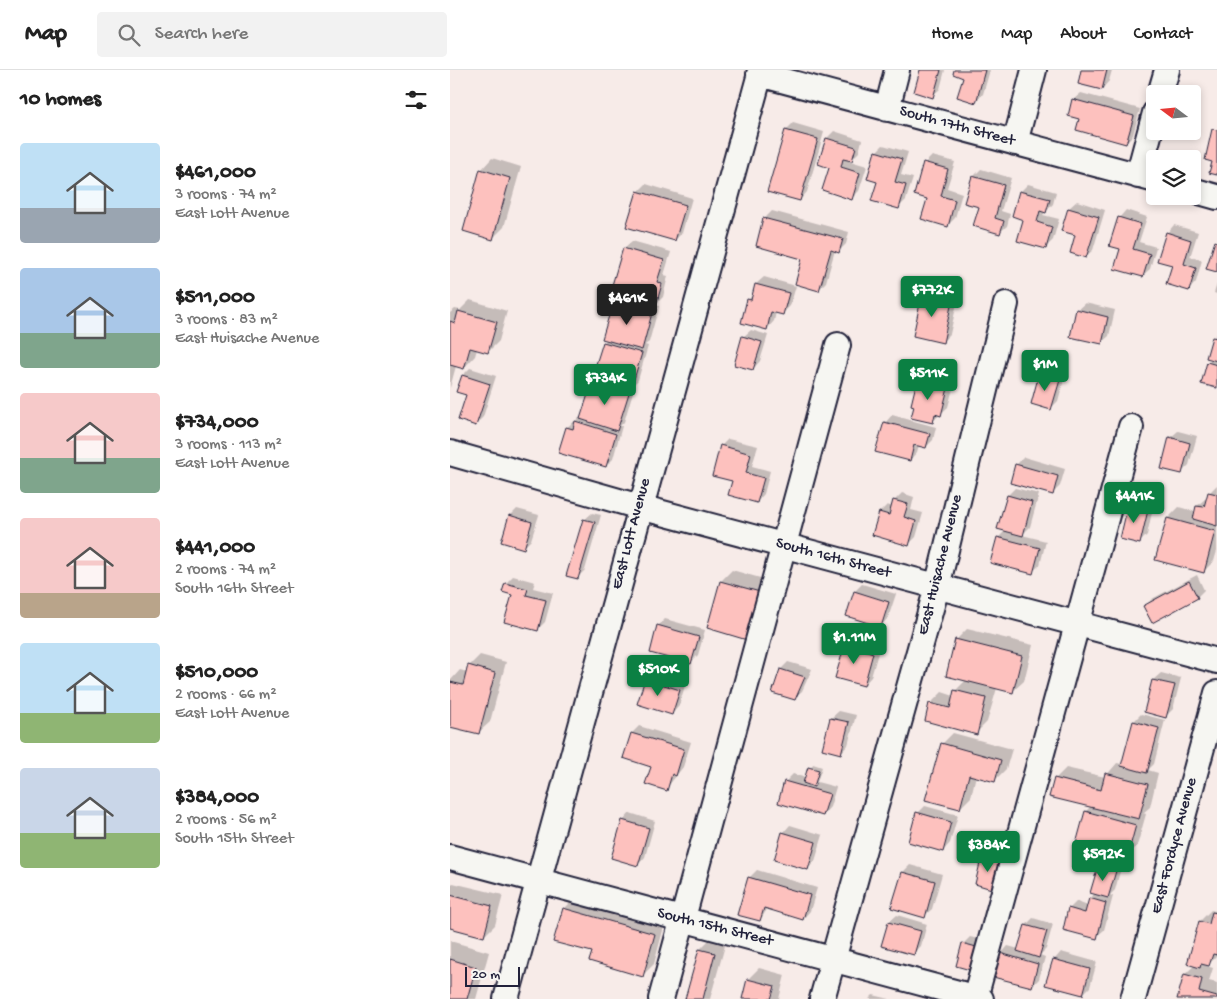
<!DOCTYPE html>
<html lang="en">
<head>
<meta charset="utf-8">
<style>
  body { margin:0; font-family:"Gochi Hand",sans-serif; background:#f2f2f2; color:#222; height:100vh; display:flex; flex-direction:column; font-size:19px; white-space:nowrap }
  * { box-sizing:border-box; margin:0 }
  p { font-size:16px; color:#767676 }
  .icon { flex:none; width:28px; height:28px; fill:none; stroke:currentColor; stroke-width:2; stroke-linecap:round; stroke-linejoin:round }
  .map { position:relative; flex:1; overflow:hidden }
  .side { display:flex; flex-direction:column; background:#fff; width:450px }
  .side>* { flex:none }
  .needle { width:32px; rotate:286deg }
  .controls { position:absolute; left:696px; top:15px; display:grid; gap:10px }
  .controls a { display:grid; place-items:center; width:55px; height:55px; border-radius:5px; background:#fff; box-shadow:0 2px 8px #0003; font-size:25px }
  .scale { position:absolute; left:15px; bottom:12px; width:55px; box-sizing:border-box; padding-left:5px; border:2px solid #22223b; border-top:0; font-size:14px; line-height:18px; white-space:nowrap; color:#22223b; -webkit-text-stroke:4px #f6f6f2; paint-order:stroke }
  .price { position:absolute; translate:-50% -42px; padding:0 11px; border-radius:5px; background:#0b8043; color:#fff; font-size:16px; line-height:32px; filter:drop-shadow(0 1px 2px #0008) }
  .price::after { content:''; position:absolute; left:50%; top:30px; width:15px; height:11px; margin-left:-8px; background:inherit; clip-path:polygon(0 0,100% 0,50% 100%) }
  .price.active { background:#222; color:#fff }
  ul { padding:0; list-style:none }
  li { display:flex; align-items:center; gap:15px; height:125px; padding:0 20px }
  li span { display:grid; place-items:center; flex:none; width:140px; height:100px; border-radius:5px; color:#555 }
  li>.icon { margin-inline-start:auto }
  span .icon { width:60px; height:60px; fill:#fffc; stroke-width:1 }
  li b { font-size:21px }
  h2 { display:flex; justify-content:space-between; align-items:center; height:60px; padding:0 20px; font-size:21px }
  header { display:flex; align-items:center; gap:30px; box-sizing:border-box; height:70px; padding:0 25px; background:#fff; border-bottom:1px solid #e0e0e0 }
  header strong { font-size:24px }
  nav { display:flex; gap:28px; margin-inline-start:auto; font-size:18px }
  .search { width:350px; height:45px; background:#f2f2f2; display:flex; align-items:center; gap:12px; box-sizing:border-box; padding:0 18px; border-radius:5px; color:#767676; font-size:19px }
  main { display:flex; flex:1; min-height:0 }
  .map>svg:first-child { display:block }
</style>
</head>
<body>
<header>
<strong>Map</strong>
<div class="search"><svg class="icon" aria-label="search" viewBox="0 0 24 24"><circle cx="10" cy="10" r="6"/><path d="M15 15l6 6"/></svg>Search here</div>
<nav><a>Home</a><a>Map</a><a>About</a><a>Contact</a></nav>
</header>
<main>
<section class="side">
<h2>10 homes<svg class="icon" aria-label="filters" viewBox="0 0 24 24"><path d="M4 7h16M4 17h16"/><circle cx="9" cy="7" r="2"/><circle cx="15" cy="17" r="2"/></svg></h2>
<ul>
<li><span style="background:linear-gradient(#bfe0f5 65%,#9aa5b1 0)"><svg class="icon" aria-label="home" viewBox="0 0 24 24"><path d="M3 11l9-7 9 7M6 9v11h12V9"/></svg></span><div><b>$461,000</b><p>3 rooms · 74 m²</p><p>East Lott Avenue</p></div></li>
<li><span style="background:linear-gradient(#a9c7e8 65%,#7fa58c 0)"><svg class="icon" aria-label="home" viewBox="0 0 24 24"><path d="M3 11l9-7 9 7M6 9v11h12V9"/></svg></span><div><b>$511,000</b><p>3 rooms · 83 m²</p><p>East Huisache Avenue</p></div></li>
<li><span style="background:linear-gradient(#f6c9c9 65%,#7fa58c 0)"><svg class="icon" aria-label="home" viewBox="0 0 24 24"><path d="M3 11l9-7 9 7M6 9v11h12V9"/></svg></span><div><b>$734,000</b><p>3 rooms · 113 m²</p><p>East Lott Avenue</p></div></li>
<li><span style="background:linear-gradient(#f6c9c9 75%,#b9a48a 0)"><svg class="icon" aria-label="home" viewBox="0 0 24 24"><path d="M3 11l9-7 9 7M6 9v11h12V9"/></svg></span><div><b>$441,000</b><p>2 rooms · 74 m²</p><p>South 16th Street</p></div></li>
<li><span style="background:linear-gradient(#bfe0f5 70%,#8fb573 0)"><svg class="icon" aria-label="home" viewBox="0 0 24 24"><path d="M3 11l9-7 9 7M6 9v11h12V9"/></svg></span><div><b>$510,000</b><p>2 rooms · 66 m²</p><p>East Lott Avenue</p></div></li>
<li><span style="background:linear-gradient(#c9d6e8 65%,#8fb573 0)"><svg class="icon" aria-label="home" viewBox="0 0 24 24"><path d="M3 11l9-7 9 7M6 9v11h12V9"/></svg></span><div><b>$384,000</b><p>2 rooms · 56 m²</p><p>South 15th Street</p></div></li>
</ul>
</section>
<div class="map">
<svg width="767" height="929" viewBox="0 0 767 929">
  <rect width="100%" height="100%" fill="#f7ebe8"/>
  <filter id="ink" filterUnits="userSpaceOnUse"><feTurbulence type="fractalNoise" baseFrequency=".02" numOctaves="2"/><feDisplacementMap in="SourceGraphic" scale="10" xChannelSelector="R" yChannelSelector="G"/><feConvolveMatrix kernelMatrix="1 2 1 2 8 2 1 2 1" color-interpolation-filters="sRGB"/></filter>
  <g filter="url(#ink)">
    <path fill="#0003" d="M472,0H495L490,19L482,26Z
      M506,0H540L533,24L525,32L514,7Z
      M633,0H662L659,11L652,19Z
      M631,23L690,39L683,65L676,72L630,48L623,30Z
      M343,53L374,62L357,122L350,130L318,121L336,60Z
      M384,61L412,70L409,82L400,91L417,96L409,121L402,128L381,97L377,68Z
      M433,75L458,82L451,105L463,108L456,130L448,138L426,82Z
      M482,86L505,92L497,118L512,123L505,148L498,155L478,128L475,93Z
      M42,88L71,97L54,157L43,168L31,100Z
      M531,99L561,108L551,141L560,144L557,156L549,163L530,136L523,107Z
      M196,114L242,128L232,163L225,170L188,122Z
      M578,114L606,122L603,134L593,145L609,149L603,170L596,177L574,149L570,122Z
      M627,131L655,140L643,180L635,187L627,164L613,160L619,138Z
      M676,140L697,147L689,172L706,177L700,199L692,206L672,178L669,148Z
      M322,141L399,162L396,174L389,181L385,180L376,212L369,219L353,188L307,176L315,148Z
      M724,155L748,162L740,187L752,190L746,212L739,220L723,194L717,163Z
      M182,171L221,182L214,205L218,206L213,227L205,235L209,236L199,272L195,275L198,276L188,310L183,315H185L174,352L170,356H172L163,389L156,396L109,382L117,357L133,345L143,312L147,308L164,233L172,224L162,221L174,178Z
      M314,207L346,216L340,236L333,243L326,242L324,251L317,259L298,230L304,224L306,214Z
      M767,214V224L764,223Z
      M481,218L509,224L500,264L493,271L474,225Z
      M20,230L57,241L49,271L38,282L27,279L25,286L14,298L6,296L0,318V243L5,239L10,240Z
      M635,233L665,240L659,266L651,273L627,240Z
      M301,260L318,265L310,291L303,299L293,267Z
      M767,264V316L758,293L762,289L763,268Z
      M598,297L616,302L608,331L601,338L590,305Z
      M20,298L46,306L33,347L26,354L13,305Z
      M476,304L505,311L498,337L482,352L466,335L468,311Z
      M442,345L486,357L483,370L476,377L469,375L467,382L460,390L435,353Z
      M728,361L747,366L739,395L731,403L720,368Z
      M278,369L308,376L302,396L320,401L314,424L307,432L283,410L271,376Z
      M574,387L615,399L610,416L603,423L566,395Z
      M767,415V481L764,491L753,502L718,448L729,437L746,442L747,436L755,429L758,430L760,422Z
      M565,418L589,424L580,457L572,465L596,471L590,495L582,502L548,468L556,460L558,425Z
      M452,423L464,427L461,440L473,443L466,467L459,474L430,442L437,435L443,437L445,430Z
      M686,429L704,433L697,465L690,472L679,436Z
      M67,439L89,445L81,470L74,477L60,446Z
      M142,443L151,445L135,500L127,508L134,450Z
      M282,500L321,511L308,557L258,558L271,511Z
      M747,505L754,520L747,527L695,536L702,529Z
      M63,506L85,512L83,518L103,523L95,552L87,560L56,513Z
      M412,514L446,524L438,548L431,556L405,521Z
      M215,549L255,560L248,585L240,593L208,556Z
      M517,559L583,575L574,611L562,622L547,618L537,652L526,663L481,633L492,622L504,626L506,620L516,610L506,570Z
      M403,568L430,576L421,607L414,615L396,575Z
      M30,585L56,592L40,652L28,663L0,655V611L10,600L17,602L19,596Z
      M338,592L362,599L352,621L344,628L324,622L331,599Z
      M203,602L236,612L229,636L222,644L196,609Z
      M711,603L731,608L723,639L716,646L703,610Z
      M389,641L406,645L398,675L391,683L381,648Z
      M691,644L715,650L704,694L698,700L708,703L700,737L693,743L696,744L687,776L676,787L627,773L636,741L641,736L605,709L616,698L655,707L667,693L672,694L684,651Z
      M189,656L241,672L233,697L216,719L182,663Z
      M503,663L562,679L556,699L545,710L526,705L521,727L510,738L492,674Z
      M363,694L372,697L367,712L386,717L380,737L373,745L335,712L343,704L356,708Z
      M475,736L508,745L500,773L493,781L468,743Z
      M180,743L205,751L195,787L188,795L173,751Z
      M340,755L373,765L365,791L358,799L333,763Z
      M541,779L559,784L552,811L533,786Z
      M657,790L672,794L665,820L660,825L663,826L654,860L646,867L619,839L627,831L638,835L640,829L645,823L649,797Z
      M460,795L492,804L482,839L474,846L443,837L453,802Z
      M307,800L367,818L360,841L353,849L318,838L310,850L299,808Z
      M3,813L53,825L45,855L34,866L0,857V816Z
      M125,828L215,853L204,894L193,905L143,882L114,839Z
      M767,839V886L757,896L763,898L759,911L767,913V929H728L735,904L745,895L750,851L761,840L765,841Z
      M447,845L477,854L471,876L463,884L433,875L439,852Z
      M583,848L603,854L596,879L590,885L595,887L589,909L582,916L551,884L558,876L569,879L576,855Z
      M520,867L536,871L523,899L513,874Z
      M261,868L276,872L260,929H236L250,879Z
      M0,871L39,882L26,929H0Z
      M611,882L647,892L640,917L633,924L604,890Z
      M309,898L335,905L329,929H293L298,909Z
      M423,925L440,929H419Z"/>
    <path fill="#fdc1be" stroke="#22223b" d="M470,0H491L483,28L464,22Z
      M504,0H535L526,33L507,27L513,8L503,4Z
      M631,0H657L652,20L628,14Z
      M622,29L684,46L676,74L626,60L629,49L618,46Z
      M762,59L767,60V105L759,103L762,92L755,90Z
      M335,60L368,69L350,131L317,122Z
      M376,68L406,77L402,91L393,89L391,97L410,103L402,130L372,120L379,98L368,94Z
      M425,81L452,89L445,112L456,115L449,139L421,131L427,112L417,109Z
      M473,92L498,99L491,126L505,130L498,157L471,149L477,129L464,125Z
      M30,99L60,108L43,170L13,161Z
      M522,106L554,115L545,148L554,151L550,164L523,156L529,137L514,133Z
      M187,121L236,135L225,171L176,157Z
      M569,121L600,129L596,143L590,141L587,152L602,157L596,179L567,171L573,150L562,146Z
      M618,138L649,147L636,188L620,183L625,165L611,161Z
      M668,147L691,154L683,179L700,184L693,207L664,199L670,179L659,176Z
      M313,148L393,169L389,183L381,180L369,221L345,214L352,189L306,176Z
      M716,162L741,170L734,194L746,198L739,221L716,214L722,195L707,191Z
      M765,171L767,172V202L756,199Z
      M173,178L214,190L207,212L212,214L206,235L160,222Z
      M305,214L339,223L333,245L321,242L317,260L291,253L297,229L301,230Z
      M472,224L502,231L493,273L463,266Z
      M163,232L202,243L192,280L152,269Z
      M626,239L658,247L652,274L620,267Z
      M8,241L47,252L38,283L20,278L14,299L0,295V251L5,253Z
      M292,266L312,272L303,300L284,295Z
      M762,267L767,268V291L756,288Z
      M153,272L192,283L181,319L142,307Z
      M757,292L767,295V318L751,314Z
      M589,304L610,310L601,340L581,334Z
      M12,305L40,314L26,356L8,350L16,325L6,322Z
      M467,310L498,318L491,346L485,344L483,353L461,348L464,336L461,335Z
      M142,312L179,323L167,361L130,349Z
      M125,351L166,364L156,397L108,383L116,357L123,359Z
      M434,352L480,364L476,378L464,375L460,391L425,382Z
      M719,367L740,373L732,404L711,399Z
      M270,375L301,384L296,403L314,408L307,433L278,425L282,411L262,406Z
      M565,394L608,406L603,425L560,413Z
      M758,422L767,424V456L743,449L746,436L754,437Z
      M557,425L582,432L573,466L547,459Z
      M443,430L458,434L454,447L466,451L459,476L422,465L429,442L439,445Z
      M678,435L698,440L690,474L670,469Z
      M59,445L82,452L74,479L51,472Z
      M717,448L765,461L754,503L705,490Z
      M133,449L145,452L128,509L116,506Z
      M547,467L590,478L583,504L540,493Z
      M270,511L310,522L297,570L257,558Z
      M739,511L748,528L702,553L693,536Z
      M55,513L78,519L76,525L96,530L88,561L54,552L62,525L52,522Z
      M404,521L439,532L431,557L396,546Z
      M207,555L249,567L241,594L200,583Z
      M505,569L572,586L563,623L496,606Z
      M395,574L423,583L414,616L385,608Z
      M18,595L45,603L29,664L0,657V612L13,615Z
      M330,599L355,607L345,630L322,623Z
      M195,609L230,620L222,645L187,634Z
      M702,610L725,615L716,648L694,642Z
      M504,620L536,628L527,665L475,651L479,633L500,638Z
      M380,648L399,652L391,684L372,679Z
      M683,651L709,658L697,703L671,696Z
      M181,663L234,679L226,706L222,704L217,721L195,714L201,697L173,688Z
      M491,673L551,690L545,712L519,705L510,739L475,730Z
      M358,697L369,700L364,717L353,713Z
      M655,703L698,714L689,749L599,727L604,708L651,720Z
      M334,711L380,724L373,746L328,733Z
      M635,741L686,755L677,788L626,774Z
      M466,742L501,752L493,782L458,772Z
      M172,750L199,758L188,796L161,788Z
      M332,762L366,772L358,800L324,790Z
      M532,785L552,791L545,820L525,814Z
      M648,796L666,801L658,828L640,823Z
      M452,802L485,811L475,848L441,838Z
      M298,807L360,825L353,850L314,838L310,851L287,845Z
      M0,825L42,836L34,867L0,858Z
      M639,828L656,833L647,869L613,860L618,838L635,843Z
      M113,838L205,864L193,907L139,891L142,882L103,872Z
      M762,842L767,843V885L763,884L759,896L751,894L750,898L737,894L749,851L759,854Z
      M438,852L471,861L464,885L431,876Z
      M575,855L597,861L589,888L567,881Z
      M512,873L530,878L524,901L506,896Z
      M249,879L265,883L253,929H235Z
      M550,883L588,894L582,917L543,907Z
      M0,889L26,897L17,929H0Z
      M603,889L640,899L633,925L595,915Z
      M734,904L752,909L749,922L767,927V929H727Z
      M297,909L325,916L321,929H292Z"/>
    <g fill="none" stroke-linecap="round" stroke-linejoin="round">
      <defs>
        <path id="minor" d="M309,4L705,110
          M710,24L717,0
          M437,39L447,0
          M565,73L584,0
          M688,106L705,43
          M742,120L767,127
          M0,383L190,437L767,591
          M0,787L531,929
          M525,928L681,357
          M56,929L311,0
          M211,929L388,275
          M372,929L487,517L556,234
          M683,929L767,623"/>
      </defs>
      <use href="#minor" stroke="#22223b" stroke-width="28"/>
      <use href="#minor" stroke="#f6f6f2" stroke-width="24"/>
    </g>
  </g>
  <g text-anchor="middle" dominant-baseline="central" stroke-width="5" stroke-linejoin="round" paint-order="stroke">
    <g font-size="16" fill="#22223b" stroke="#f6f6f2">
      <text transform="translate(507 57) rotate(15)">South 17th Street</text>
      <text transform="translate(182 464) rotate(-75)">East Lott Avenue</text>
      <text transform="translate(383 489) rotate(15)">South 16th Street</text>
      <text transform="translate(491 495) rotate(-76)">East Huisache Avenue</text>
      <text transform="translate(725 776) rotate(-75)">East Fordyce Avenue</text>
      <text transform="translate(265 858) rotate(14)">South 15th Street</text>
    </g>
  </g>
</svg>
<div class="controls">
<a><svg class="needle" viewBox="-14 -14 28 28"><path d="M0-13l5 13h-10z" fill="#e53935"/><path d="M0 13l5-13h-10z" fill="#767676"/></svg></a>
<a><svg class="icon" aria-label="layers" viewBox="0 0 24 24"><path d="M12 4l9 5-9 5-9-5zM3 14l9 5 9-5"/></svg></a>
</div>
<div class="scale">20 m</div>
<b class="price" style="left:482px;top:248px">$772K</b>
<b class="price active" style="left:177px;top:256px">$461K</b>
<b class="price" style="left:595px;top:322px">$1M</b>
<b class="price" style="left:478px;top:331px">$511K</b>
<b class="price" style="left:155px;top:336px">$734K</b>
<b class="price" style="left:684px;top:454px">$441K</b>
<b class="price" style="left:404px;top:595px">$1.11M</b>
<b class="price" style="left:208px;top:627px">$510K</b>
<b class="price" style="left:538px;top:803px">$384K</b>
<b class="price" style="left:653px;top:812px">$592K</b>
</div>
</main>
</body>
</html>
